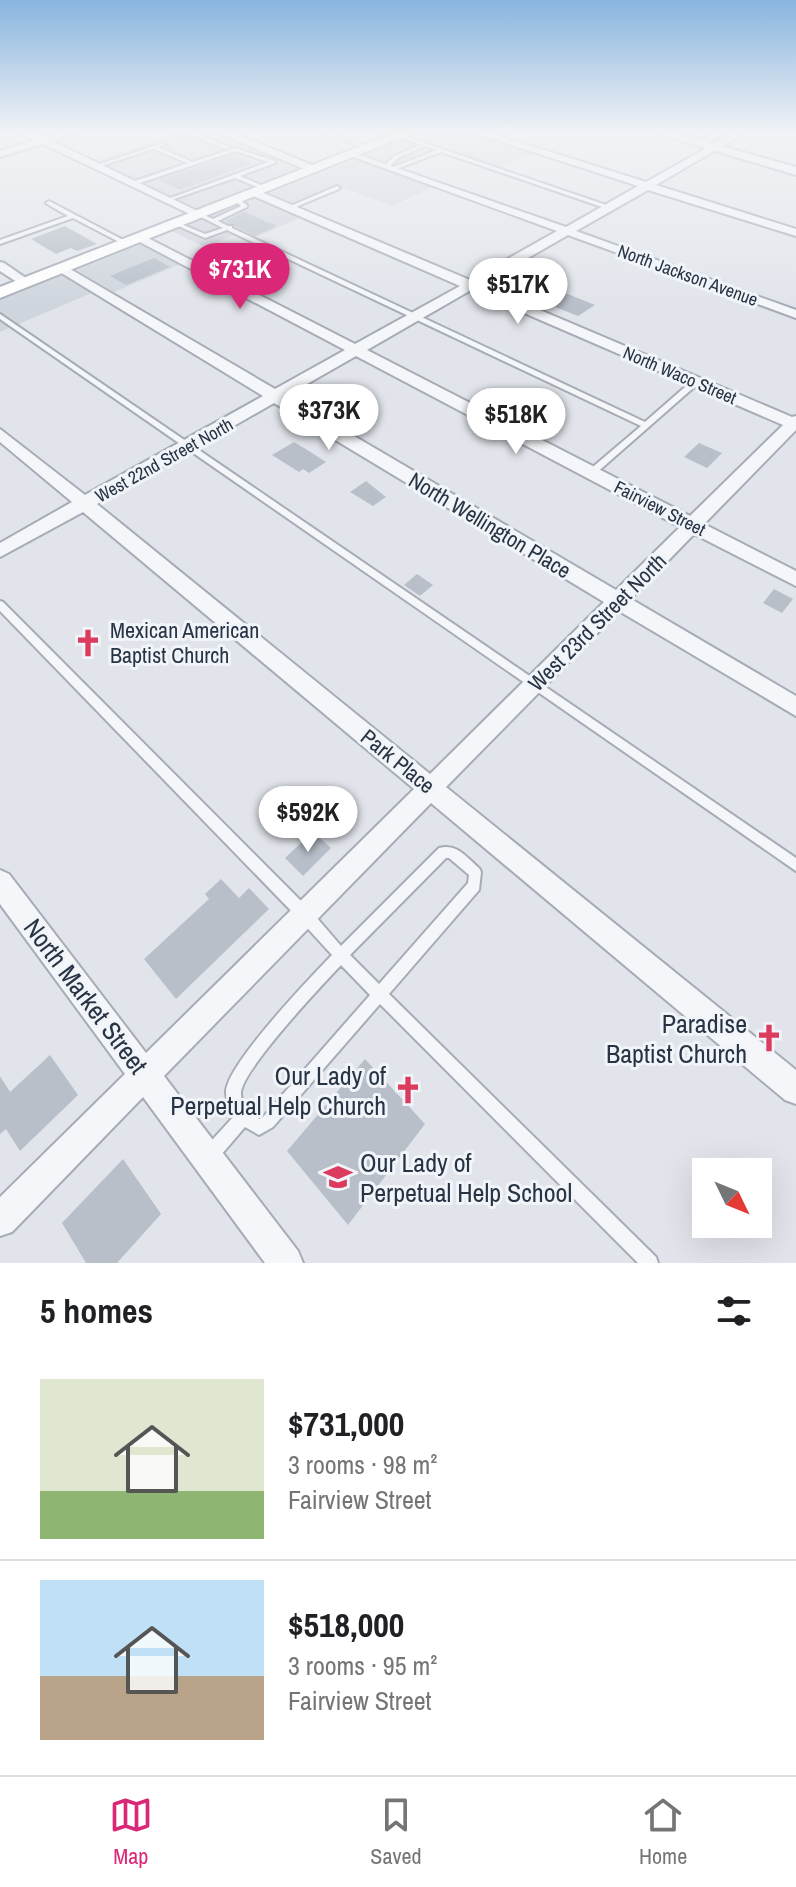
<!DOCTYPE html>
<html lang="en">
<head>
<meta charset="utf-8">
<style>
  body { margin:0; font-family:"Archivo Narrow",sans-serif; background:#f6f6f6; color:#202124; height:100vh; display:flex; flex-direction:column; font-size:30px; white-space:nowrap }
  * { box-sizing:border-box; margin:0 }
  p { font-size:26px; color:#757577 }
  .icon { flex:none; width:44px; height:44px; fill:none; stroke:currentColor; stroke-width:2; stroke-linecap:round; stroke-linejoin:round }
  .map { position:relative; height:1263px; overflow:hidden }
  .panel { display:flex; flex-direction:column; background:#fff; flex:1 }
  .panel>* { flex:none }
  .needle { width:52px; rotate:133deg }
  .controls { position:absolute; left:692px; top:1158px; display:grid; gap:16px }
  .controls a { display:grid; place-items:center; width:80px; height:80px; border-radius:0px; background:#fff; box-shadow:0 8px 32px #0002; font-size:40px }
  .price { position:absolute; translate:-50% -68px; padding:0 18px; border-radius:28px; background:#fff; color:#222; font-size:26px; line-height:52px; filter:drop-shadow(0 2px 4px #0008) }
  .price::after { content:''; position:absolute; left:50%; top:48px; width:24px; height:18px; margin-left:-12px; background:inherit; clip-path:polygon(0 0,100% 0,50% 100%) }
  .price.active { background:#db2777; color:#fff }
  ul { padding:0; list-style:none }
  li { display:flex; align-items:center; gap:24px; height:200px; padding:0 40px }
  li+li { border-top:2px solid #e0e0e0 }
  li span { display:grid; place-items:center; flex:none; width:224px; height:160px; border-radius:0px; color:#555 }
  li>.icon { margin-inline-start:auto }
  span .icon { width:96px; height:96px; fill:#fffc; stroke-width:1 }
  li b { font-size:34px }
  h2 { display:flex; justify-content:space-between; align-items:center; height:96px; padding:0 40px; font-size:34px }
  .tab-bar { display:flex; justify-content:space-around; align-items:center; height:112px; border-top:2px solid #e0e0e0; background:#fff; font-size:22px; color:#757577 }
  .tab-bar a { display:grid; justify-items:center; gap:4px }
  .tab-bar .active { color:#db2777 }
  .map>svg:first-child { display:block }
</style>
</head>
<body>
<div class="map">
<svg width="796" height="1263" viewBox="0 0 796 1263">
  <rect width="100%" height="100%" fill="#e1e5eb"/>
  <path fill="#cfd5dd" d="M186,131H212L305,169L201,210L95,161Z
    M422,131H467L534,152L496,170L445,153L406,169L368,154Z
    M358,158L436,185L392,206L344,188L299,206L270,193Z
    M257,198L304,216L252,239L238,233L205,247L171,231Z
    M141,244L181,264L114,292L77,270Z
    M61,275L94,292L0,332V298Z"/>
  <path fill="#b8bfc9" d="M232,155L253,163L180,190L158,180Z
    M244,212L277,226L255,236L225,221Z
    M65,226L97,244L77,251L71,248L56,254L31,239Z
    M154,258L170,267L126,285L110,276Z
    M558,290L595,305L578,316L540,301Z
    M294,442L309,451L326,462L309,473L303,469L299,472L272,455Z
    M699,443L722,453L707,468L684,457Z
    M366,481L386,497L373,506L350,492Z
    M417,574L433,585L420,596L404,585Z
    M774,589L793,599L782,613L763,603Z
    M313,832L331,848L303,876L285,858Z
    M221,879L239,898L249,888L269,909L176,999L144,959L209,899L205,894Z
    M50,1055L78,1095L20,1151L6,1129L0,1134V1076L10,1092Z
    M365,1059L425,1124L348,1225L287,1151Z
    M123,1159L161,1214L117,1263H86L62,1223Z"/>
  <g fill="none" stroke-linecap="round" stroke-linejoin="round">
    <defs>
      <path id="service" d="M319,131H326L371,148L367,149Z
        M720,131L724,132L702,145L698,144Z
        M193,133L230,147V148L226,149L193,136L181,139L179,138Z
        M401,135L612,207L613,208L608,209L441,152L396,169L391,168L437,150L425,146L398,158L389,167H385V165L394,156L421,145L399,137Z
        M163,143L165,145L158,147L192,162L235,148L275,161V163L240,176L270,189L265,190L235,178L168,201V199L268,162L235,151L134,185L132,182L188,163L153,149L98,167L94,166Z
        M337,186L340,188L339,189L291,209L286,208Z
        M237,198L247,205V207L218,221L228,226H232V228L645,422L693,380L700,382L594,475H588V471L641,426L227,230L205,238L174,224L179,223L205,234L223,228L197,215L202,214L213,219L241,206L234,200Z
        M49,201L129,243L130,244L125,245L73,218L0,244V240L68,216L47,204L46,203Z
        M0,314L796,858V871L0,319Z
        M0,601L3,602L310,910L341,946L439,848C457,843 466,857 479,868L481,872L479,890L389,994L656,1257L658,1263H638L380,1004L273,1127L259,1135L245,1127L215,1162L209,1164L203,1162L201,1156L203,1150L235,1115C231,1109 226,1100 226,1092C226,1065 310,978 332,955L300,920L0,611ZM446,858H449L469,875L468,883L379,984L350,955ZM341,965L370,995L263,1117L259,1119C252,1113 241,1104 241,1094C239,1073 323,984 341,965Z"/>
      <path id="minor" d="M19,131H31L44,137L64,131H79L52,141L206,215L196,217L43,144L0,157V151L35,140Z
        M469,131H484L646,182L737,131H748L656,185L796,229V236L648,190L576,231L796,310V318L568,235L481,285L792,417L796,416V430L704,524L796,571V586L694,534L631,599L796,696V716L619,611L446,787L796,1070V1104L785,1100L431,803L164,1076L298,1251L303,1263H265L143,1097L12,1232L0,1236V1197L125,1074L0,904V870L9,874L146,1053L414,789L83,512L0,557V543L72,502L0,442V429L85,495L263,396L55,269L65,266L275,389L345,350L136,240V236H144L355,344L460,286L251,195V191H259L470,280L557,231L351,156V152L566,227L638,186ZM471,290L783,425L690,516L367,350ZM356,356L680,527L616,590L286,396ZM274,403L604,602L430,774L97,504Z
        M0,262L4,263L33,283L23,286L0,271Z"/>
      <path id="tertiary" d="M213,131H229L322,169L312,172Z
        M649,131H668L796,167V175Z"/>
      <path id="secondary" d="M399,131H418L0,298V287Z"/>
    </defs>
    <use href="#service" stroke="#a6acb6" stroke-width="4"/>
    <use href="#minor" stroke="#a6acb6" stroke-width="4"/>
    <use href="#tertiary" stroke="#a6acb6" stroke-width="4"/>
    <use href="#secondary" stroke="#a6acb6" stroke-width="4"/>
    <use href="#service" fill="#f4f6f9" fill-rule="evenodd"/>
    <use href="#minor" fill="#f4f6f9" fill-rule="evenodd"/>
    <use href="#tertiary" fill="#f4f6f9" fill-rule="evenodd"/>
    <use href="#secondary" fill="#fff" fill-rule="evenodd"/>
  </g>
  <linearGradient id="sky" x2="0" y2="1"><stop stop-color="#88b5de"/><stop offset="0.43" stop-color="#f2f3f6"/><stop offset="1" stop-color="#f2f3f6" stop-opacity="0"/></linearGradient>
  <rect width="796" height="308" fill="url(#sky)"/>
  <defs>
    <symbol id="church-bare" viewBox="-9 -9 18 18"><path d="M-1.2-6h2.4v3.5h3.3v2.4h-3.3V6h-2.4V-.1h-3.3v-2.4h3.3Z" fill="#db3b5c" stroke="#f1f4f8" stroke-width="2.5" paint-order="stroke"/></symbol>
    <symbol id="school-bare" viewBox="-9 -9 18 18"><path d="M0-5L7-2L0 1L-7-2ZM-4 1L0 2.5L4 1V4Q0 6-4 4Z" fill="#db3b5c" stroke="#f1f4f8" stroke-width="2.5" paint-order="stroke"/></symbol>
  </defs>
  <g fill-rule="evenodd">
    <use href="#church-bare" x="68" y="623" width="40" height="40"/>
    <use href="#church-bare" x="749" y="1018" width="40" height="40"/>
    <use href="#church-bare" x="388" y="1070" width="40" height="40"/>
    <use href="#school-bare" x="318" y="1157" width="40" height="40"/>
  </g>
  <g text-anchor="middle" dominant-baseline="central" stroke-width="6" stroke-linejoin="round" paint-order="stroke">
    <g font-size="18" fill="#283444" stroke="#f1f4f8">
      <text transform="translate(688 275) rotate(20)">North Jackson Avenue</text>
      <text transform="translate(680 375) rotate(23)">North Waco Street</text>
      <text transform="translate(164 460) rotate(-29)">West 22nd Street North</text>
      <text transform="translate(660 508) rotate(27)">Fairview Street</text>
    </g>
    <g font-size="22" fill="#283444" stroke="#f1f4f8">
      <text transform="translate(490 525) rotate(31)">North Wellington Place</text>
      <text transform="translate(597 622) rotate(-45)">West 23rd Street North</text>
      <text transform="translate(398 761) rotate(39)">Park Place</text>
    </g>
    <g font-size="22" fill="#283444" stroke="#f1f4f8" text-anchor="start">
      <text x="110" y="630">Mexican American<tspan x="110" dy="25">Baptist Church</tspan></text>
    </g>
    <g font-size="26" fill="#283444" stroke="#f1f4f8">
      <text transform="translate(86 996) rotate(53)">North Market Street</text>
    </g>
    <g font-size="26" fill="#283444" stroke="#f1f4f8" text-anchor="end">
      <text x="747" y="1023">Paradise<tspan x="747" dy="30">Baptist Church</tspan></text>
      <text x="386" y="1075">Our Lady of<tspan x="386" dy="30">Perpetual Help Church</tspan></text>
      <text x="360" y="1162" text-anchor="start">Our Lady of<tspan x="360" dy="30">Perpetual Help School</tspan></text>
    </g>
  </g>
</svg>
<div class="controls">
<a><svg class="needle" viewBox="-14 -14 28 28"><path d="M0-13l5 13h-10z" fill="#e53935"/><path d="M0 13l5-13h-10z" fill="#757577"/></svg></a>
</div>
<b class="price active" style="left:240px;top:311px">$731K</b>
<b class="price" style="left:518px;top:326px">$517K</b>
<b class="price" style="left:329px;top:452px">$373K</b>
<b class="price" style="left:516px;top:456px">$518K</b>
<b class="price" style="left:308px;top:854px">$592K</b>
</div>
<section class="panel">
<h2>5 homes<svg class="icon" aria-label="filters" viewBox="0 0 24 24"><path d="M4 7h16M4 17h16"/><circle cx="9" cy="7" r="2"/><circle cx="15" cy="17" r="2"/></svg></h2>
<ul>
<li><span style="background:linear-gradient(#dfe7d0 70%,#8fb573 0)"><svg class="icon" aria-label="home" viewBox="0 0 24 24"><path d="M3 11l9-7 9 7M6 9v11h12V9"/></svg></span><div><b>$731,000</b><p>3 rooms · 98 m²</p><p>Fairview Street</p></div></li>
<li><span style="background:linear-gradient(#bfe0f5 60%,#b9a48a 0)"><svg class="icon" aria-label="home" viewBox="0 0 24 24"><path d="M3 11l9-7 9 7M6 9v11h12V9"/></svg></span><div><b>$518,000</b><p>3 rooms · 95 m²</p><p>Fairview Street</p></div></li>
</ul>
</section>
<nav class="tab-bar">
<a class="active"><svg class="icon" aria-label="map" viewBox="0 0 24 24"><path d="M3 6l6-2 6 2 6-2v14l-6 2-6-2-6 2zM9 4v14M15 6v14"/></svg>Map</a>
<a><svg class="icon" aria-label="saved" viewBox="0 0 24 24"><path d="M7 4h10v16l-5-4-5 4z"/></svg>Saved</a>
<a><svg class="icon" aria-label="home" viewBox="0 0 24 24"><path d="M3 11l9-7 9 7M6 9v11h12V9"/></svg>Home</a>
</nav>
</body>
</html>
